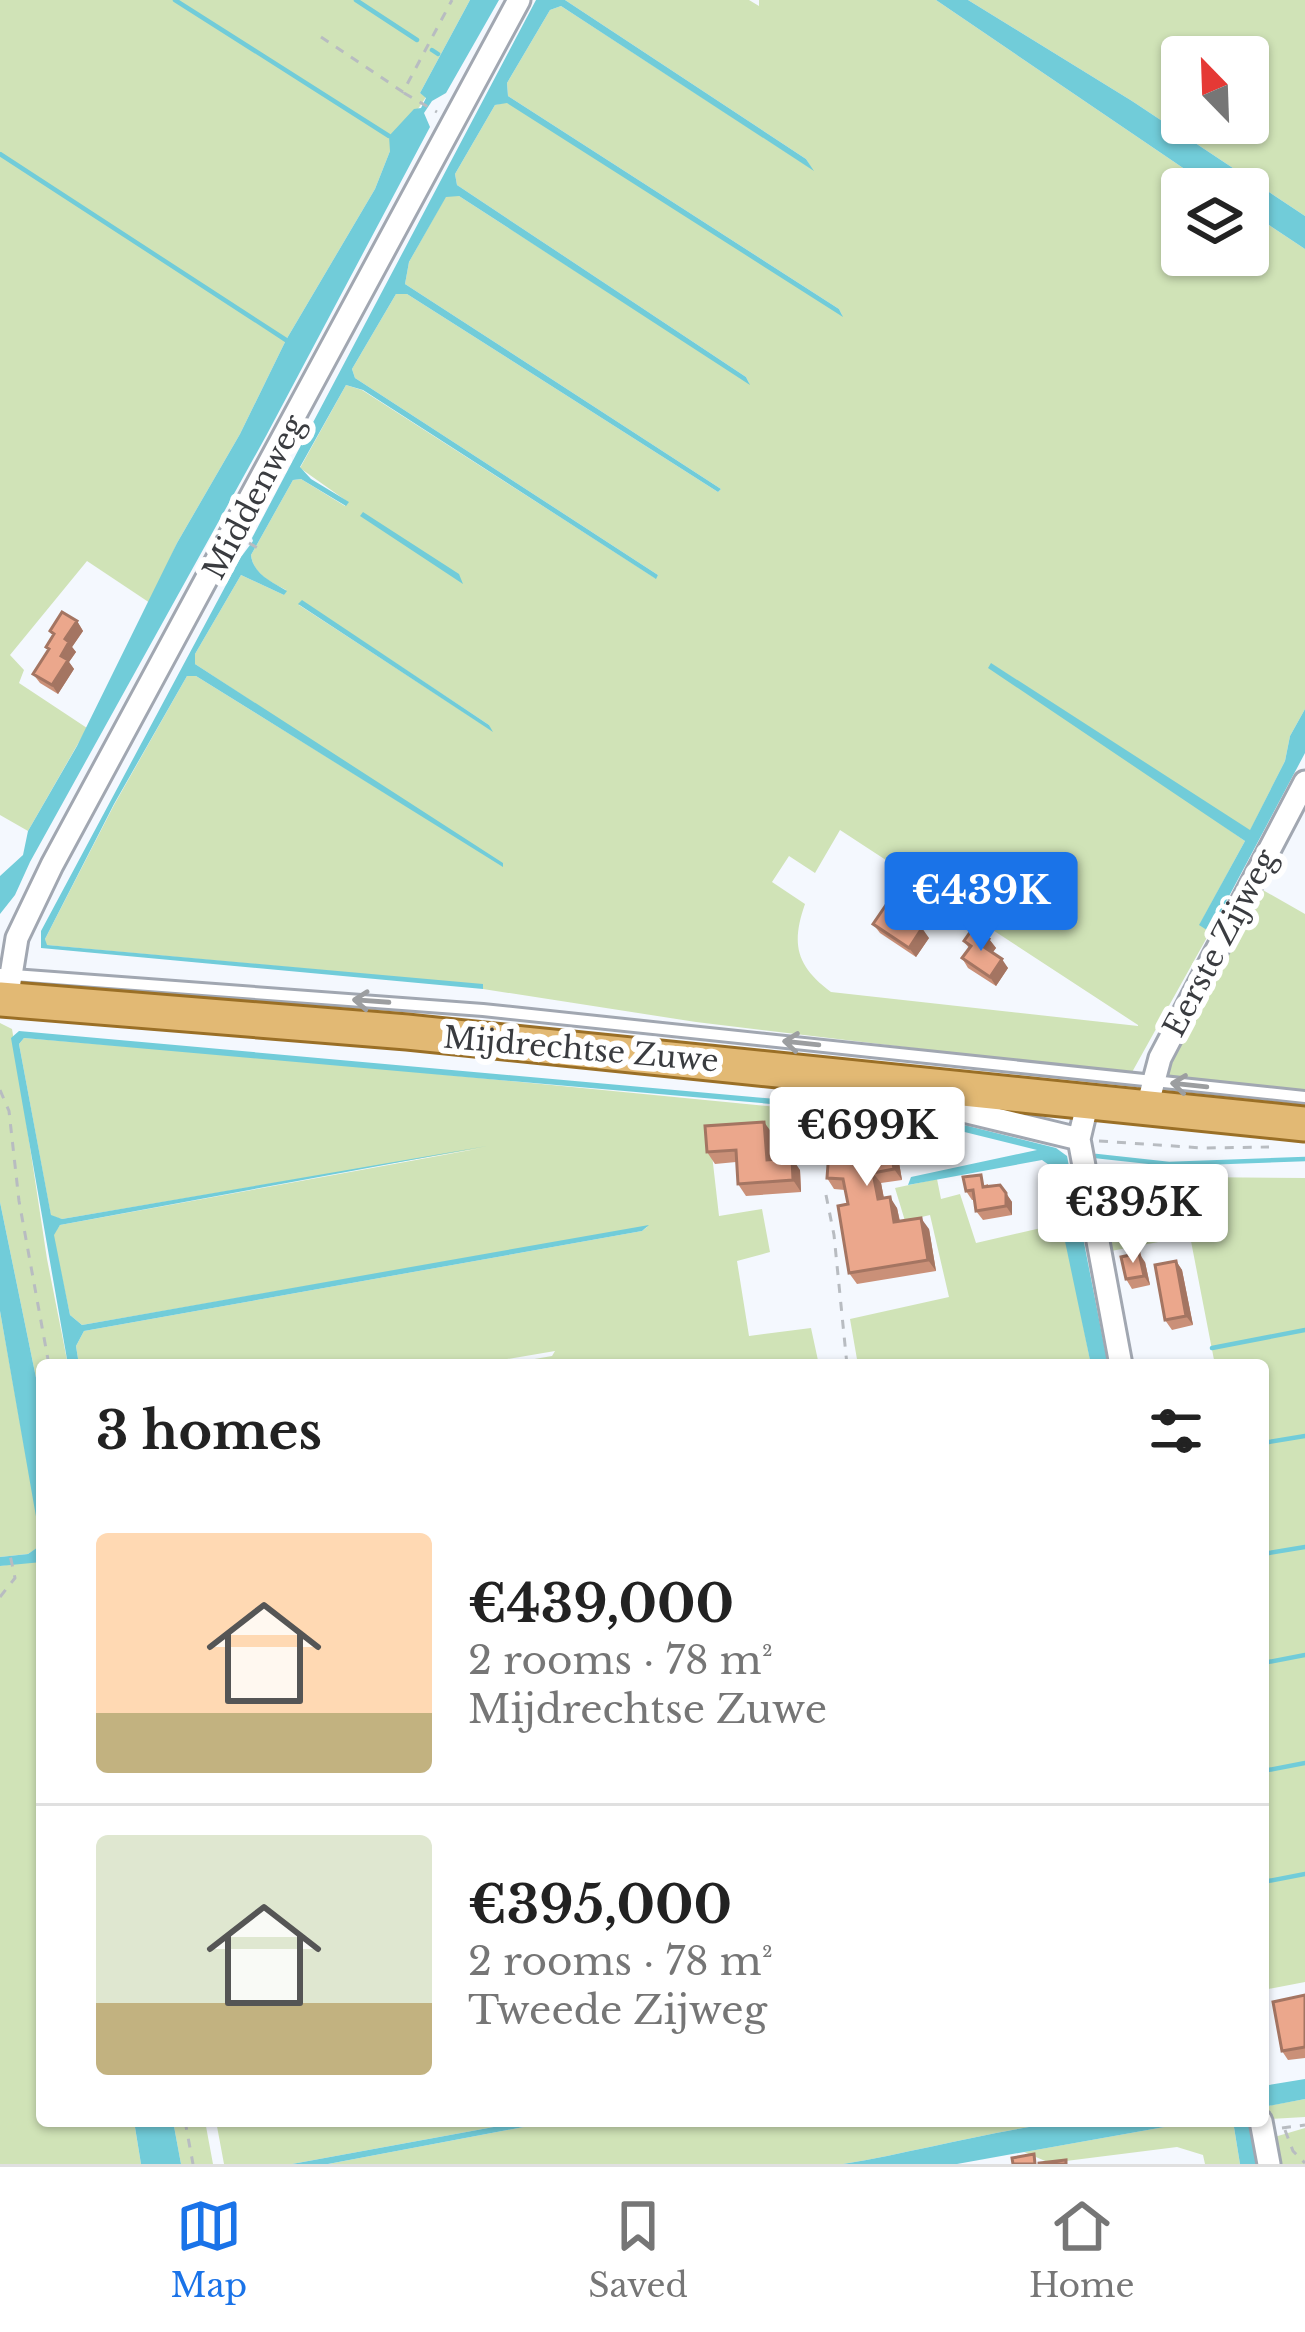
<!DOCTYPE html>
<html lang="en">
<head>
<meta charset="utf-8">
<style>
  body { margin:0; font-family:"Libre Baskerville",serif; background:#f2f2f2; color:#222; height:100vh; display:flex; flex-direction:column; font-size:45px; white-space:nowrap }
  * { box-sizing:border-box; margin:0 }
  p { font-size:39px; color:#767676 }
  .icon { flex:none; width:66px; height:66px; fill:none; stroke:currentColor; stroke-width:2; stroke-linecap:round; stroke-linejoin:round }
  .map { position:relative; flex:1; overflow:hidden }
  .details { position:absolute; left:36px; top:1359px; width:1233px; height:768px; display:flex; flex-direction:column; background:#fff; border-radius:12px; box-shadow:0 3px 9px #0004 }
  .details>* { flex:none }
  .needle { width:78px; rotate:337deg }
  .controls { position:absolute; left:1161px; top:36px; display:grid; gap:24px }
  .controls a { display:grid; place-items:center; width:108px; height:108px; border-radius:12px; background:#fff; box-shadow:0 3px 9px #0004; font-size:60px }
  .price { position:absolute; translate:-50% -102px; padding:0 27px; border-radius:12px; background:#fff; color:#222; font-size:39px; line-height:78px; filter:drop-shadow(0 3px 6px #0008) }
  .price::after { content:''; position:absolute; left:50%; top:72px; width:36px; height:27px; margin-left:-18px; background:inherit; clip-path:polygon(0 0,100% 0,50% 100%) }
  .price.on { background:#1a73e8; color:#fff }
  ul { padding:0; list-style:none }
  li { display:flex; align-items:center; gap:36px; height:300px; padding:0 60px }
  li+li { border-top:3px solid #e0e0e0 }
  li span { display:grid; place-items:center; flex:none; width:336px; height:240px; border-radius:12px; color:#555 }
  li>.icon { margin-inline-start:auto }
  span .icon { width:144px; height:144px; fill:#fffc; stroke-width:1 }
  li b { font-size:51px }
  h2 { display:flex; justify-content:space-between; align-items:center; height:144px; padding:0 60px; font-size:51px }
  .tab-bar { display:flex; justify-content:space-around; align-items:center; height:168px; border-top:3px solid #e0e0e0; background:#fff; font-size:33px; color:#767676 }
  .tab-bar a { display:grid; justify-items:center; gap:6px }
  .tab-bar .on { color:#1a73e8 }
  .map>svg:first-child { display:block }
</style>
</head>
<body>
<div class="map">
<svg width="1305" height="2164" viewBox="0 0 1305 2164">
  <rect width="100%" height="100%" fill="#f4f8fe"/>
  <path fill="#d0e3b7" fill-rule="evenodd" d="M0,0H470L420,93L426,97L390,151L375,189L286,340L240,434L177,543L150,603L87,561L10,655L24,670L19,683L87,728L28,831L0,815Z
    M565,0H749L759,6V0H936L1214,189H1182V255H1248V211L1305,249V709L1290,736L1285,761L1250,831L990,663L1245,841L1200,924L1210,932L1131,1074L696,1022L483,989V985L46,945L45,939L114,805L187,676H196L503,866L195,664V654L241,575L284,595L286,590C271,582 253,574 251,555L293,480L301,479L345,506L348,502L300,468L346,385L362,390L655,578L658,575L355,378L352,369L396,294H407L718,492L721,489L405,284L409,262L446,196H459L749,383L746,377L457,185L455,174L495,105L507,102L842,315L839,309L508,96L507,83L550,10L561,6L812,169L806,159ZM302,601L489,725L491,730L299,605ZM840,830L1138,1025V1026L831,992C796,966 791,944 805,904L772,882L789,856L815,873Z
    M968,0H1305V216L1132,101ZM1182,57H1248V123H1182Z
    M1261,889L1305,914V1094L1168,1076L1164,1068L1174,1041L1185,1039Z
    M0,1023L12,1029L13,1035L47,1259L68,1365H42V1407L0,1202Z
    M24,1038L294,1060L788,1108L786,1127L773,1134L710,1137L719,1216L762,1209L770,1252L737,1261L749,1336L811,1328L819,1365H499L552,1356L555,1351L472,1365H79L76,1346L84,1331L642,1231L647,1227L82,1325L70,1315L53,1235L60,1225L482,1148L62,1219L51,1216L19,1044Z
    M1097,1170L1187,1177L1305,1178V1982L1263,1990V1365H1215L1190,1236L1111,1251Z
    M937,1179L941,1199L960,1194L976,1243L1063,1223L1091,1365H858L850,1319L949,1297L930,1215L905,1221L895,1188Z
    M0,1311L42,1545L28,1554L0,1557Z
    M38,1560L42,1562V2121H134L141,2164H0V1566Z
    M1305,2099V2117L1270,2119L1268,2106Z
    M173,2121H205L213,2164H181Z
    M216,2121H526L292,2164H224Z
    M555,2121H1074C996,2129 921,2151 843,2164H328Z
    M1198,2121H1233L1240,2164H1205L1203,2155L1177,2147L1050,2163L1024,2152Z
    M1305,2128V2164H1274L1271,2138Z"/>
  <path fill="#71ccd9" d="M470,0H499L446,93L432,101L424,113L430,127L266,436L30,862L15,895L0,914V876L23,855L28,831L77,746L177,543L240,434L286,340L375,189L390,151L389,136L414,109L421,108L426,98L420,93Z
    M536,0H565L806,159L814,171L561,6L550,10L507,83L508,96L839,309L843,317L507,103L495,105L455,174L457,185L746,377L750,385L459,196L446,197L409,262L405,284L721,489L718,492L407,294H396L352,369L355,378L658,575L656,579L363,390L346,385L300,467L311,479L349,502L346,506L301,479L293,480L251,555C253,574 272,582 287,591L284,595L241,575L195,654V664L503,863V867L196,676H187L114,804L45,939L47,945L483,984V989L41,948V931L241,557L253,541L252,538Z
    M936,0H968L1132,101L1305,216V249L1248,211V189H1214Z
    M363,512L459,574L463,584L360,516Z
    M302,600L489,725L493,732L298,604Z
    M991,663L1250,830L1285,761L1290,736L1305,709V753L1210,932L1199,925L1245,841L988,668Z
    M19,1031L908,1111L1056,1148L1067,1156L1108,1365H1091L1049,1165L1042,1160L908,1185L911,1177L1037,1150L896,1115L24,1038L19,1044L51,1215L62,1219L487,1146L60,1225L54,1235L70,1315L82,1325L649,1225L642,1231L84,1331L76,1346L79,1365H68L11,1038Z
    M0,1202L42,1407V1562L0,1566V1557L28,1554L41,1545L0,1311Z
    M1305,2079V2099L1263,2107V2086Z
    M134,2121H173L181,2164H141Z
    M526,2121H555L328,2164H292Z
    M1074,2121H1198L957,2164H843C921,2151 996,2129 1074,2121Z
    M1233,2121H1251L1259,2164H1240Z"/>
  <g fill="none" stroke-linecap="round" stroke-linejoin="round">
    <path stroke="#71ccd9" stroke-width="4.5" d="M175,0L389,136
      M356,0L417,40
      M432,50L438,54
      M0,154L286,340
      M1096,1156L1169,1164L1305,1159
      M1212,1348L1305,1330
      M1263,1443L1305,1436
      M1263,1554L1305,1547
      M1263,1663L1305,1655
      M1263,1771L1305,1763
      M1263,1882L1305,1874"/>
    <defs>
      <path id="service" d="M0,974L483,1010L1305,1097"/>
      <path id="minor" d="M7,1000L17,938L52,865L519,0
        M807,1091L930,1103L1079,1139
        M1088,1101L1079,1139L1121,1365
        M1147,1107L1160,1058L1305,782
        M1261,2121L1269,2164"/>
      <path id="primary" d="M0,999L407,1032L1305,1124"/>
    </defs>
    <use href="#service" stroke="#a1a7b1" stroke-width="16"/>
    <use href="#minor" stroke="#a1a7b1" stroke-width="27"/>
    <use href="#primary" stroke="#9a6f26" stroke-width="39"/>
    <path stroke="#b8bcc1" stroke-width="3" stroke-dasharray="9 9" stroke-linecap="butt" d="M321,37L403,92L452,0
      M404,93L437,112
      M249,543L263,551
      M0,1090L9,1111L19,1201L49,1365
      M1099,1141L1203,1148L1269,1147
      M826,1195L834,1235L847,1365
      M0,1597L15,1578L10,1555
      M185,2121L193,2164
      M1282,2128L1305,2125
      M1285,2130L1293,2151L1305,2163"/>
    <use href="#service" stroke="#fff" stroke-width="10"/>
    <use href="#minor" stroke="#fff" stroke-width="21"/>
    <use href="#primary" stroke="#e2b974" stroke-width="33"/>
  </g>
  <path fill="#ca9078" d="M77,621L83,631L72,647L76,652L69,662L74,669L58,694L40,683L33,674L48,650L46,647L53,635L50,631Z
    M873,924L929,938L916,957L880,933Z
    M989,939L996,948L992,953L1008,968L996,986L968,968L962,958L969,948L964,941Z
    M887,1117L905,1119L912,1129L911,1152L897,1151L902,1180L881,1183L884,1198L897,1208L900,1221L929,1229L936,1271L857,1284L849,1273L848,1204L845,1190L834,1189L827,1178L829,1147L808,1146L800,1135Z
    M772,1133L774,1160L800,1170L801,1192L746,1196L738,1184L736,1162L715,1164L707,1152Z
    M988,1184V1186L1000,1185L1012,1202V1215L983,1220L976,1211L974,1200H972L966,1191Z
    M1176,1261L1182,1270L1193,1325L1172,1330L1165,1320Z
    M1145,1262L1150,1285L1132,1289L1126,1279Z
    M1305,1995V2058L1288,2060L1282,2051Z"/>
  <path fill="#a47562" d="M77,621L83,631L72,647L76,652L69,662L74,669L58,694L52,685L65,639Z
    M922,928L929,938L916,957L909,948Z
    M989,939L996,948L990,956L984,947Z
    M1002,959L1008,968L996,986L990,977Z
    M905,1119L912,1129L911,1152L903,1142Z
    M764,1122L772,1133L775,1172L767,1160Z
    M889,1141L897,1151L902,1180L894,1169Z
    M792,1158L800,1170L801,1192L793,1180Z
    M873,1173L881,1183L886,1210L878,1199Z
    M1006,1193L1012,1202V1215L1006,1206Z
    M890,1197L897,1208L902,1233L894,1222Z
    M921,1218L929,1229L936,1271L928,1260Z
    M1139,1253L1145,1262L1150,1285L1144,1276Z
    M1176,1261L1182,1270L1193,1325L1186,1316Z"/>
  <path fill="#eba78c" stroke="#a47562" stroke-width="3" d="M62,612L77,621L65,639L69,642L61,656L68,660L52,685L33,674L49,649L46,647L54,634L50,631Z
    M886,905L922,928L909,948L873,924Z
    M973,928L989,939L984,947L1002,959L990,977L962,958L971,946L964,941Z
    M802,1111L879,1117L884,1113L887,1117L905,1119L903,1142L889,1141L894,1169L873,1173L878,1199L890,1197L894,1222L921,1218L928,1260L849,1273L838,1206L848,1204L843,1179L827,1178L830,1137L800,1135Z
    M764,1122L767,1160L792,1158L793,1180L738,1184L736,1150L707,1152L705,1126Z
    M981,1175L983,1187L1000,1185L1006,1193V1206L976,1211L973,1190L966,1191L963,1177Z
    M1139,1253L1144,1276L1126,1279L1121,1257Z
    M1176,1261L1186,1316L1165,1320L1155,1265Z
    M1305,1995V2047L1282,2051L1273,2002Z
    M1034,2154L1035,2164H1013L1012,2158Z
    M1066,2160V2164H1039V2163Z"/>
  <defs><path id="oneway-shaft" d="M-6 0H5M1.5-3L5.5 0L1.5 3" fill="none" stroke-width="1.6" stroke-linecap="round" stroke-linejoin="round" transform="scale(3)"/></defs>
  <g stroke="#9c9ea0">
    <use href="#oneway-shaft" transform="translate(371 1001) rotate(-176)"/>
    <use href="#oneway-shaft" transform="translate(801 1043) rotate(-174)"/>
    <use href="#oneway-shaft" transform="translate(1189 1085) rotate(-174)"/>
  </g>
  <g text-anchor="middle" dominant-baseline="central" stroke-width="12" stroke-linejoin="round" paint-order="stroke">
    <g font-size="30" fill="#3a3c40" stroke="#fff">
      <text transform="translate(254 497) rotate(-62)">Middenweg</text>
      <text transform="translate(1220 943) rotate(-62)">Eerste Zijweg</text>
      <text transform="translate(581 1049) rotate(5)">Mijdrechtse Zuwe</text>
    </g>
  </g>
</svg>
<div class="controls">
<a><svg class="needle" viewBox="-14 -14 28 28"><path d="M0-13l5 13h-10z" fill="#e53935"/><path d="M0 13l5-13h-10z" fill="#767676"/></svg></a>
<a><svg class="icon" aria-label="layers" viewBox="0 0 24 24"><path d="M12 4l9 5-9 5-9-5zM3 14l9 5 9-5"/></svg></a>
</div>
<b class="price on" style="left:981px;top:954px">€439K</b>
<b class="price" style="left:867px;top:1189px">€699K</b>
<b class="price" style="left:1133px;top:1266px">€395K</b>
<section class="details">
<h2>3 homes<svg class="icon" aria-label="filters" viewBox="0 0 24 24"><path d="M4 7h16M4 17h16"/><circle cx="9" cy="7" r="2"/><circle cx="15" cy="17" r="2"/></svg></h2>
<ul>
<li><span style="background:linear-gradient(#ffd9b3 75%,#c2b280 0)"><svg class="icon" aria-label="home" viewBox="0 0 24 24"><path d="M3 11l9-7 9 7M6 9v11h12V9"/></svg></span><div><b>€439,000</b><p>2 rooms · 78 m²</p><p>Mijdrechtse Zuwe</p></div></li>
<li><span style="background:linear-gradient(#dfe7d0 70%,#c2b280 0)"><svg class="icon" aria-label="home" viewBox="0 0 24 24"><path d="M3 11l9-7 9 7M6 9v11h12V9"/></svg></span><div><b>€395,000</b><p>2 rooms · 78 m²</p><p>Tweede Zijweg</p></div></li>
</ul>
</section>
</div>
<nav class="tab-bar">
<a class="on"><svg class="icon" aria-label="map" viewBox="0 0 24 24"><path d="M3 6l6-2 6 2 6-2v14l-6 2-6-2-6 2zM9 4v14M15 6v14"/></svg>Map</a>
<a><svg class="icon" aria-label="saved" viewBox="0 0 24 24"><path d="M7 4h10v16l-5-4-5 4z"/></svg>Saved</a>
<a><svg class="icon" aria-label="home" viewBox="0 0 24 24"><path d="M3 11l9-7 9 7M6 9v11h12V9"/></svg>Home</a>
</nav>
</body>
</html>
